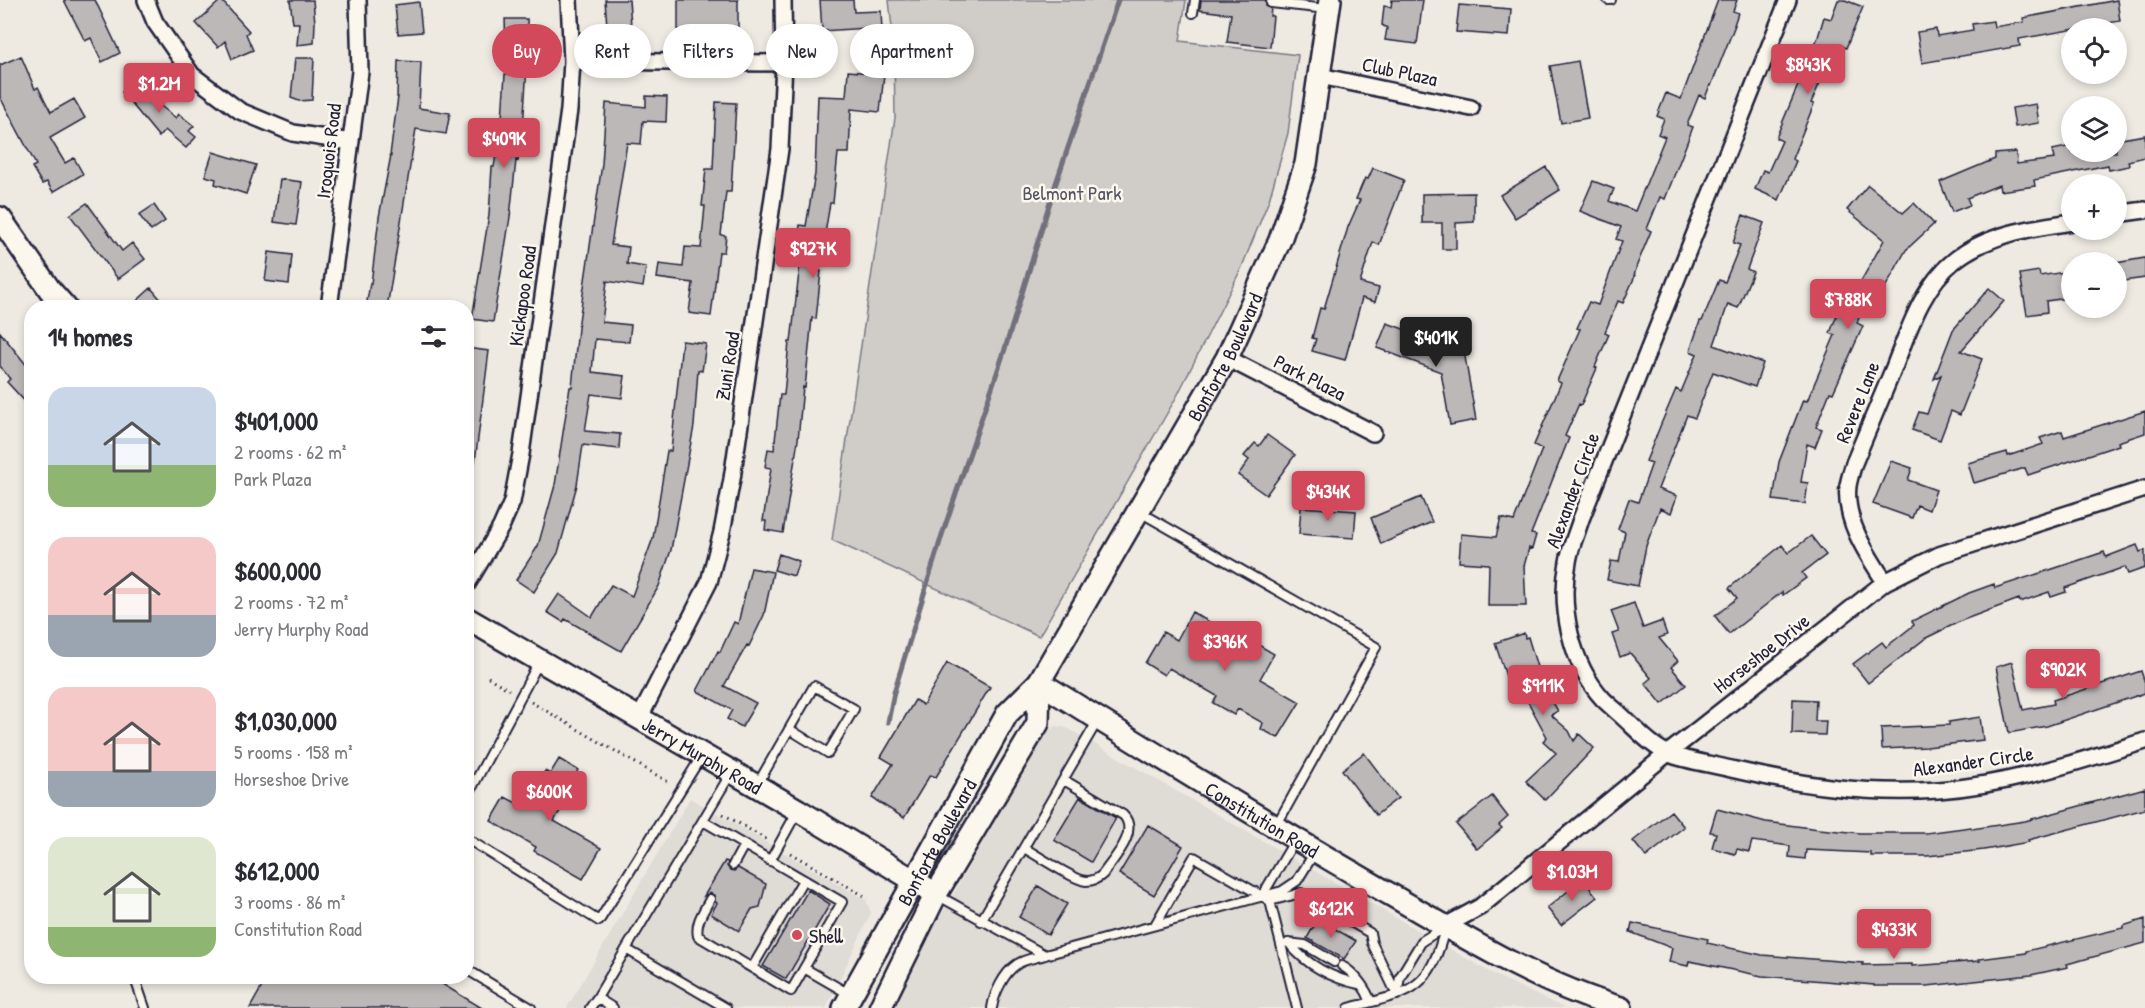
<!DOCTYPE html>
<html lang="en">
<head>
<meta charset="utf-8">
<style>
  body { margin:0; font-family:"Patrick Hand",sans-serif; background:#f2f2f3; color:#2b2b33; height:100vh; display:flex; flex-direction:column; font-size:22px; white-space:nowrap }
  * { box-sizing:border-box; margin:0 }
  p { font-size:20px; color:#7c7c81 }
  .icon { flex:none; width:33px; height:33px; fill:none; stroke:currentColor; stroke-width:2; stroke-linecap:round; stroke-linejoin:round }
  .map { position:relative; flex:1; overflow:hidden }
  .side { position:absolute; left:24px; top:300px; width:450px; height:684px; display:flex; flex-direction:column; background:#fff; border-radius:24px; box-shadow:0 3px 9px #0003 }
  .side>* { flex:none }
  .top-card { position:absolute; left:492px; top:24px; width:570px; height:54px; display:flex; gap:12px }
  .controls { position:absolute; left:2061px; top:18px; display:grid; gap:12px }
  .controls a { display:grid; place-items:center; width:66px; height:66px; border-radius:50%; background:#fff; box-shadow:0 3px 9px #0003; font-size:30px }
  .price { position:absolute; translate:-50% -51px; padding:0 14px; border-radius:6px; background:#d1495b; color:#fff; font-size:20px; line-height:39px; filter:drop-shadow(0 2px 3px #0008) }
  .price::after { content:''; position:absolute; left:50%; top:36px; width:18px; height:14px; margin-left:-9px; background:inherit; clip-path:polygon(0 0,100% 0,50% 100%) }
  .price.active { background:#222; color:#fff }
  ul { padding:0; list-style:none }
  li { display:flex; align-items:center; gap:18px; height:150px; padding:0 24px }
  li span { display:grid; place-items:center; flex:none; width:168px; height:120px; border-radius:18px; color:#555 }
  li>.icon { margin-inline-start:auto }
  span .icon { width:72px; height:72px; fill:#fffc; stroke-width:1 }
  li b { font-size:26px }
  h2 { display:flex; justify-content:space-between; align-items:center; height:72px; padding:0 24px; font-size:26px }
  .chip { padding:0 21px; border-radius:27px; background:#fff; box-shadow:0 3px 9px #0003; font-size:21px; line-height:54px }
  .chip.active { background:#d1495b; color:#fff }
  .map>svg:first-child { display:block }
</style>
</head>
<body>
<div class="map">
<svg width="2145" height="1008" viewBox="0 0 2145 1008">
  <rect width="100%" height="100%" fill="#eeeae2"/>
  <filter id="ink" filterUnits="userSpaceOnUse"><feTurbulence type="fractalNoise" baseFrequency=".0167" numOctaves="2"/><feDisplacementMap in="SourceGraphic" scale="12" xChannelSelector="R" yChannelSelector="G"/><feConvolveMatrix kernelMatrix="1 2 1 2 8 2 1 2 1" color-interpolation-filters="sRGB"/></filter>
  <g filter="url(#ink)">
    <path fill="#dfdbd5" d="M1056,726L1067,728L1495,975L1564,1008H889L904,978L1047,732Z
      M690,798L866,900L871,913L826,1008H567Z"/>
    <path fill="#d0cdc9" stroke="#797882" stroke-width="1.5" d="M889,0H1186L1180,41L1298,55L1288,133L1269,200L1241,269L1177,396L1039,636L832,540L895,118L894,47Z"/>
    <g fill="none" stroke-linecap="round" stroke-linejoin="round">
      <path stroke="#716f7c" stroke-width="5" d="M888,722L894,692L942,535L1004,352L1053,192L1118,0"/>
    </g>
    <path fill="#bcb8b8" stroke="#22223b" stroke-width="1.5" d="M64,0H95L120,53L102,62L91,38L85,41Z
      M221,0L249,31L246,34L253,50L232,59L225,41L218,47L196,23Z
      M290,0H313L315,23L314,43L297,45L299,23H293Z
      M605,0H629L631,25L607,26Z
      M678,0H738V28L678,30Z
      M820,0H853L854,12L881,11L882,31H868L867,28L822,31Z
      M1201,0H1266V6L1271,9L1270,16H1273L1270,47L1227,42L1231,14L1200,10Z
      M1392,0H1423L1417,44L1385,40L1387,28L1382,25L1384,6L1391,7Z
      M1718,0H1737L1733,11L1738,13L1734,25H1735L1711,86L1710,85L1705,98L1699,95L1687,125L1693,127L1665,199L1660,197L1647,229L1651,231L1637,265L1634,276H1635L1623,303L1618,301L1605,332L1609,334L1595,367L1597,368L1581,405L1579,404L1565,436L1569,438L1531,534L1536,535L1532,549L1529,548L1524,566L1526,606H1488L1489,564L1459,562L1461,534L1496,537L1501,518L1514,521L1542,449L1534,445L1561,383L1557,381L1580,329L1577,328L1589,302L1598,305L1622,241L1616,239L1621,227L1580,211L1593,181L1614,189L1609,201L1635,211L1665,137L1658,134L1664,119L1657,116L1666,93L1681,99Z
      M1838,0H1845L1863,7L1846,48L1837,44L1811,103L1814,104L1792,159L1796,161L1779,200L1755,189L1763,170L1768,172L1782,141L1776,138L1818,37L1824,17L1831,19Z
      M2117,0L2120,21L2019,39L2020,46L1922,63L1917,32L1936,29L1937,36L1973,30L1972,24L1993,21L1994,27L2024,22L2023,18Z
      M419,2L422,32L398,34L395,5Z
      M1459,5L1511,9L1509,36L1456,32Z
      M505,19H527L528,50L523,129L518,161L516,160L510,217L493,322L472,319L489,215L492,167H494L502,119L505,74H507Z
      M21,56L35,89L38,87L51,112L74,99L85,118L50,138L65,163L74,158L83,174L53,192L47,182L42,184L32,167L36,165L0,97V65Z
      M295,58H314L312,100L299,101L291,98Z
      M398,61L421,62L419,108L450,113L446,134L416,129L387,308H366L370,283L371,284L379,217L391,155H390L398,97H397Z
      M1578,61L1588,118L1561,123L1550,66Z
      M848,71L884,74L880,112L851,109L849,153H838L833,203H830L819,271H821L816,319L812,318L805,388L803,387L798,440L783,533L765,530L766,521H763L771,468L765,467L768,449L774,450L780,395H784L789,342H791L802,247H797L800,225L806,226L815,174L818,96L846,97Z
      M139,78L162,107L176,118L179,114L194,126L189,131L196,137L186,148L165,130L159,137L122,92Z
      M646,96L667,97L666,122L643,121L641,144L627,143L611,245L629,247L627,264L646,267L643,287L607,281L602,322L631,325L629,342L595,339L592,372L625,376L622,398L591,394L585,431L620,434L619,449L583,445L577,485L558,553L534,592L516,580L538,546L555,485L570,387H572L578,328L602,164L606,103L646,107Z
      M716,102L736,103L731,192H726L721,235L726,236L724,252H719L711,316L689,313L693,283L657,278L659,264L683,267L685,247L701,248L705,206H702L706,169H713Z
      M2036,104L2039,123L2015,127L2012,108Z
      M2145,135V157L2128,161L2129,166L2109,170L2108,165L2034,180L2035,186L2000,191L1999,185L1967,198L1970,205L1952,212L1940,182L1995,159V154L2016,152L2017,164L2054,159L2052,150L2072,146V152H2116V140Z
      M213,152L256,165L246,194L215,184L216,179L205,176Z
      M1546,167L1560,190L1515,218L1500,195Z
      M1373,168L1404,180L1379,245L1373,242L1360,283L1379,288L1375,302L1362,298L1345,360L1312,351L1316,339L1312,338L1320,308L1324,309L1348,227L1360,200L1356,199L1365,178L1368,179Z
      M280,179L302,182L296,225L274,222Z
      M1868,185L1903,213L1914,203L1934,224L1906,250L1881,295L1870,289L1857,323L1863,326L1833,393L1830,392L1816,427L1822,429L1815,447L1807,444L1801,482L1808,483L1805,504L1773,500L1779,462L1803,400L1807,401L1835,335L1830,333L1844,296L1851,299L1884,240L1847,210Z
      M1474,193V222L1456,223V249H1442V223H1422V194Z
      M87,203L122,251L132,243L145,259L118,279L70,215Z
      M154,205L165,221L151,231L139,215Z
      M1743,215L1764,223L1747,269L1753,272L1738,308L1728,304L1714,345L1763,363L1755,387L1713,372L1695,418L1687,415L1658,489L1677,496L1671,513L1660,508L1646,546L1638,586L1607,580L1611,561L1619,562L1625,532L1618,529L1629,499L1638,502L1652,463L1646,461L1661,424L1676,389L1681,392L1697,354L1690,351L1700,321H1702L1719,280L1725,282L1740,245L1733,243Z
      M269,252L292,255L289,284L265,281Z
      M2145,258V278L2116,282V263Z
      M2039,271L2040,276L2064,272L2068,298L2046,301L2047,312L2027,315L2020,274Z
      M151,288L168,308H129Z
      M1989,288L2004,301L1961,351L1982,359L1960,415L1951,411L1940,440L1912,430L1919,412L1927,414L1941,375L1934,379L1953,330Z
      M1387,323L1464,351L1476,420L1450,425L1441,372L1377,348Z
      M0,332L32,372V409L7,382L10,379L0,366Z
      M682,341L706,344L702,371L698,370L694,426L671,550L659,586L621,651L565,619L563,622L547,612L559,594L592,617L611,585L632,596L653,538L667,451H671Z
      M466,348L489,351L475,462L466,461Z
      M2145,411V433L2118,442L2119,445L2028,475L2025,468L1974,483L1968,463L2007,452L2008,456L2043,444L2040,438L2062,431L2064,437Z
      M1267,435L1295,455L1266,495L1238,475L1249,460L1244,456L1255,443L1259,446Z
      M1891,461L1912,468L1908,480L1936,490L1929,510L1917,505L1912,518L1873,504Z
      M1421,497L1432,522L1381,544L1371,518Z
      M1301,507L1356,511L1354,538L1299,534Z
      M1811,536L1826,555L1802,573L1806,578L1783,595L1782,592L1729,634L1715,616L1737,598L1729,588L1782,545L1788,553Z
      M2137,545L2140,552L2145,550V568L2128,574L2125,567L2065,588L2066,592L2051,597L2049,592L2020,602L2019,599L1963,620L1926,638L1868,683L1853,664L1882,642L1886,647L1914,625L1912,621L1969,593L1994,584L1995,588L2104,552L2106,557Z
      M779,554L799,561L794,576L774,570Z
      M751,568L773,572L764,615L749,646L747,645L724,686L756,703L742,727L727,719L732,710L697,691L718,651L720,652L734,622L738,624Z
      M1634,603L1643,628L1662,621L1667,635L1659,638L1678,661L1671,667L1686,685L1662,704L1645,683L1651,678L1630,653L1620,657L1612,634L1619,632L1611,611Z
      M1192,612L1249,645L1252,641L1274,654L1260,679L1300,702L1278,738L1261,729L1263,723L1238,709L1234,715L1213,703L1217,696L1169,668L1164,675L1145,663L1163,632L1177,640Z
      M1524,633L1525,638L1528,637L1537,667L1554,698L1551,699L1558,711L1551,715L1569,731L1574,741L1579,734L1594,748L1545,800L1526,781L1556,753L1543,741L1547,737L1513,674L1506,676L1495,643Z
      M2012,662L2023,710L2054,704L2053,700L2141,671L2145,683V693L2047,726L2009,733L1996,667Z
      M947,663L990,687L936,777L930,775L904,818L872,798L893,764L881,757L915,700L923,705Z
      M1793,699L1816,700L1815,721H1826L1825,735L1792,734Z
      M1980,717L1983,740L1927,747L1882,749L1881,728L1949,725V722Z
      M1364,753L1398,798L1376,815L1342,770Z
      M559,759L578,770L569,787L573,789L554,821L601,848L583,879L534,851L536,847L491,821L505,797L524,807L545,771L550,774Z
      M2145,788V809L2028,840L2029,842L1984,850L1927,856H1871V853L1806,850L1805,859L1789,857L1790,846L1752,841L1749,852L1737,849L1735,854L1712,848L1716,833L1710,832L1717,809L1766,822L1819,829L1860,833H1926L1971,827L1972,829L2025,821Z
      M1492,796L1508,817L1499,825L1502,828L1477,849L1456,824Z
      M1080,797L1116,818L1091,862L1054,840Z
      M1671,811L1684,827L1646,857L1633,841Z
      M1148,825L1183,846L1154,895L1119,874Z
      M725,861L728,862L727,866L730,870L734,871L738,868L766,884L760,907L752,909L739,931L711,914L717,903L715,902V896L710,893L704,896Z
      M1583,879L1597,897L1561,925L1547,908Z
      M1038,886L1067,904L1048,935L1019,917Z
      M808,890L830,904L786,979L763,966Z
      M1318,919L1356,941L1344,959L1307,938Z
      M2145,919V943L2067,964L2068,967L2031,975L1927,986H1874V985L1762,976L1689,961L1688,966L1669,962L1672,948L1630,932L1632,923L1708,939L1707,943L1762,955L1863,963L1862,965L1912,964V966L1980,961L1979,959L2026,953V951L2123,928V926Z
      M268,976H429L482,1008H250Z"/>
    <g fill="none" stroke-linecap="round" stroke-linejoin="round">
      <defs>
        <path id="lane" d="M1608,0H1611
          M1271,3L1327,9
          M1193,13L1195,0
          M1140,512L1376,647L1276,826
          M757,785L814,686L854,709L828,753L789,729
          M466,799L539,662
          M703,821L842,902L791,991L698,936C695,922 704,911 710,899
          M466,838L599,921L701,757
          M1024,848C1037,855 1074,880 1086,881C1093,881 1099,878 1103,874C1113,859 1140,832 1123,815L1064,780
          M770,861L797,812
          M733,865L744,845
          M937,895L1045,955
          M1262,896L1295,840
          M1270,901L1301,893L1370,933L1372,943L1397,995
          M981,921L1098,720
          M1155,925L1194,857L1262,896L1270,901L1297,1008
          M1288,943L1305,945L1334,962
          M1289,943C1305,964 1333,979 1359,984
          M626,949L726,1008
          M1342,966C1355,973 1366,989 1371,1002
          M752,968L803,880
          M804,968L849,994
          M466,969L531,1008
          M134,976L145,1008
          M1397,994L1400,977L1422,941L1443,928
          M597,998L731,773
          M590,1008L597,998L613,1008
          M992,1008C994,994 1004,973 1016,965C1024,959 1036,958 1045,955L1282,891L1297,881L1315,852
          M1349,1008C1408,992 1429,994 1445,928"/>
        <path id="street" d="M146,0L155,22L192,75L240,111L293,133L351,142
          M1788,0L1581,519C1577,533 1570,547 1568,562C1559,607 1571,664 1603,699C1610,706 1619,713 1626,720C1639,732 1653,747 1669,754C1688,761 1711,764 1731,769C1800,785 1867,795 1938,790C2009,785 2077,762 2145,741
          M572,61L784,63
          M1320,76L1471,108
          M2116,214L2145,210
          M329,308L360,72L358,0
          M1227,358L1373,433
          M1885,582C1867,554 1844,521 1848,486C1849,479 1852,470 1854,463C1867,432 1880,401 1893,370C1908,332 1922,286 1955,260C1988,234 2031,228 2072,222
          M466,586L501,527L512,502L521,454L569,110L572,61L569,0
          M639,719L709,582L722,532L732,479L780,149L784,63L783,0
          M1445,926L1480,907L1668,753L1885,582L1939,555L2145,489"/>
        <g id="secondary">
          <path d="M0,218L50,290L66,308"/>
          <path id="s1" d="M466,618L798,810L936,894"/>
          <path id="s2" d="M1039,682C1156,755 1273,827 1393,896C1466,938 1539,984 1621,1008"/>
          <path id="s3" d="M844,1008L1007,714L1039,682L1227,358L1280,240L1306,164L1330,0"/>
          <path d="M880,1008L936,894L1038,723L1039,682"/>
        </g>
      </defs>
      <use href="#lane" stroke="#22223b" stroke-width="12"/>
      <use href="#street" stroke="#22223b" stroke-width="20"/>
      <use href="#secondary" stroke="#22223b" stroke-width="26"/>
      <path stroke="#22223b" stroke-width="3" stroke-dasharray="1.5 4.5" stroke-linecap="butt" d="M488,677L509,690
        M531,702L670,783
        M723,814L769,841
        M790,853L868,898"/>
      <use href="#lane" stroke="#fbf7ec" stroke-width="8"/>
      <use href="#street" stroke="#fbf7ec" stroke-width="15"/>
      <use href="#secondary" stroke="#fbf7ec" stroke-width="21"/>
    </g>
  </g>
  <circle fill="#d1495b" stroke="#fbf7ec" stroke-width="2" cx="797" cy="935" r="6"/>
  <g text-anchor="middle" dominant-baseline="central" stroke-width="5" stroke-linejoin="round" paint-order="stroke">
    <g font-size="20" fill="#22223b" stroke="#fbf7ec">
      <text transform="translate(1400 71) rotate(12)">Club Plaza</text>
      <text transform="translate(328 151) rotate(-83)">Iroquois Road</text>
      <text transform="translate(522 296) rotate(-82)">Kickapoo Road</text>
      <text stroke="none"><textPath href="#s3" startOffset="756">Bonforte Boulevard</textPath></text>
      <text transform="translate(727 366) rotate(-81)">Zuni Road</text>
      <text transform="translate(1310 377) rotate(27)">Park Plaza</text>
      <text transform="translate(1857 402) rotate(-68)">Revere Lane</text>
      <text transform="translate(1572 490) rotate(-70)">Alexander Circle</text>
      <text transform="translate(1761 653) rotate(-38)">Horseshoe Drive</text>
      <text stroke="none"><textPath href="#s1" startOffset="273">Jerry Murphy Road</textPath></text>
      <text transform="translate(1973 761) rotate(-8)">Alexander Circle</text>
      <text stroke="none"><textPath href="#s2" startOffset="262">Constitution Road</textPath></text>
      <text stroke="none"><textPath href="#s3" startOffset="190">Bonforte Boulevard</textPath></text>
    </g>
    <g font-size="20" fill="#565566" stroke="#fbf7ec">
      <text x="1072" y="192">Belmont Park</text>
    </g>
    <g font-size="20" fill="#22223b" stroke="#fbf7ec" text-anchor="start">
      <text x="809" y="935">Shell</text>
    </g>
  </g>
</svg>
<div class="controls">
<a><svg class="icon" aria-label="locate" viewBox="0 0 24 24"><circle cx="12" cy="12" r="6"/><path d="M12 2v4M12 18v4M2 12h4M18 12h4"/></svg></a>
<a><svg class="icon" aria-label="layers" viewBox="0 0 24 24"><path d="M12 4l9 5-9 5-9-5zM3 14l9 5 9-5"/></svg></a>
<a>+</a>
<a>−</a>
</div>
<b class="price" style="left:1808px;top:95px">$843K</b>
<b class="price" style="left:159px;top:114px">$1.2M</b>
<b class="price" style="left:504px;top:169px">$409K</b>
<b class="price" style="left:813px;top:279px">$927K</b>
<b class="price" style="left:1848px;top:330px">$788K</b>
<b class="price active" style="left:1436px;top:368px">$401K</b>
<b class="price" style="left:1328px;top:522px">$434K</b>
<b class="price" style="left:1225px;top:672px">$396K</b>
<b class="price" style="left:2063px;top:700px">$902K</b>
<b class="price" style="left:1543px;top:716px">$911K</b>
<b class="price" style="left:549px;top:822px">$600K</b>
<b class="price" style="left:1572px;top:902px">$1.03M</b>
<b class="price" style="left:1331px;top:939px">$612K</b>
<b class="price" style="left:1894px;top:960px">$433K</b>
<div class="top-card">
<a class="chip active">Buy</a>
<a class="chip">Rent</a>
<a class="chip">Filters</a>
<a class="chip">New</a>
<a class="chip">Apartment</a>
</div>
<section class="side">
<h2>14 homes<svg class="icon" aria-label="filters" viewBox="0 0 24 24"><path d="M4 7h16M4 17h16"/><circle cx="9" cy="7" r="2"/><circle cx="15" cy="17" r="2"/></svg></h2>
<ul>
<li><span style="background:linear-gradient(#c9d6e8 65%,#8fb573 0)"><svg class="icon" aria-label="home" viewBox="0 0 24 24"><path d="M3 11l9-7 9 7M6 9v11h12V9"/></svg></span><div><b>$401,000</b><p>2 rooms · 62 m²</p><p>Park Plaza</p></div></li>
<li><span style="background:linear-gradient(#f6c9c9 65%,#9aa5b1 0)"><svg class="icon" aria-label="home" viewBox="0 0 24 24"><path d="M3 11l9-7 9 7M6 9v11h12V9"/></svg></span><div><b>$600,000</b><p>2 rooms · 72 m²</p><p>Jerry Murphy Road</p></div></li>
<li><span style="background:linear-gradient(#f6c9c9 70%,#9aa5b1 0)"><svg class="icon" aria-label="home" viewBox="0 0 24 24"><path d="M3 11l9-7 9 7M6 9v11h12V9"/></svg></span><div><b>$1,030,000</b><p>5 rooms · 158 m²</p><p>Horseshoe Drive</p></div></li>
<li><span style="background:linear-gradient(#dfe7d0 75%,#8fb573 0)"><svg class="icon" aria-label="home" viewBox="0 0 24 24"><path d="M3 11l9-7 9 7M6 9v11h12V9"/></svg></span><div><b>$612,000</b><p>3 rooms · 86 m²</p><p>Constitution Road</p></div></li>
</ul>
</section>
</div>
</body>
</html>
